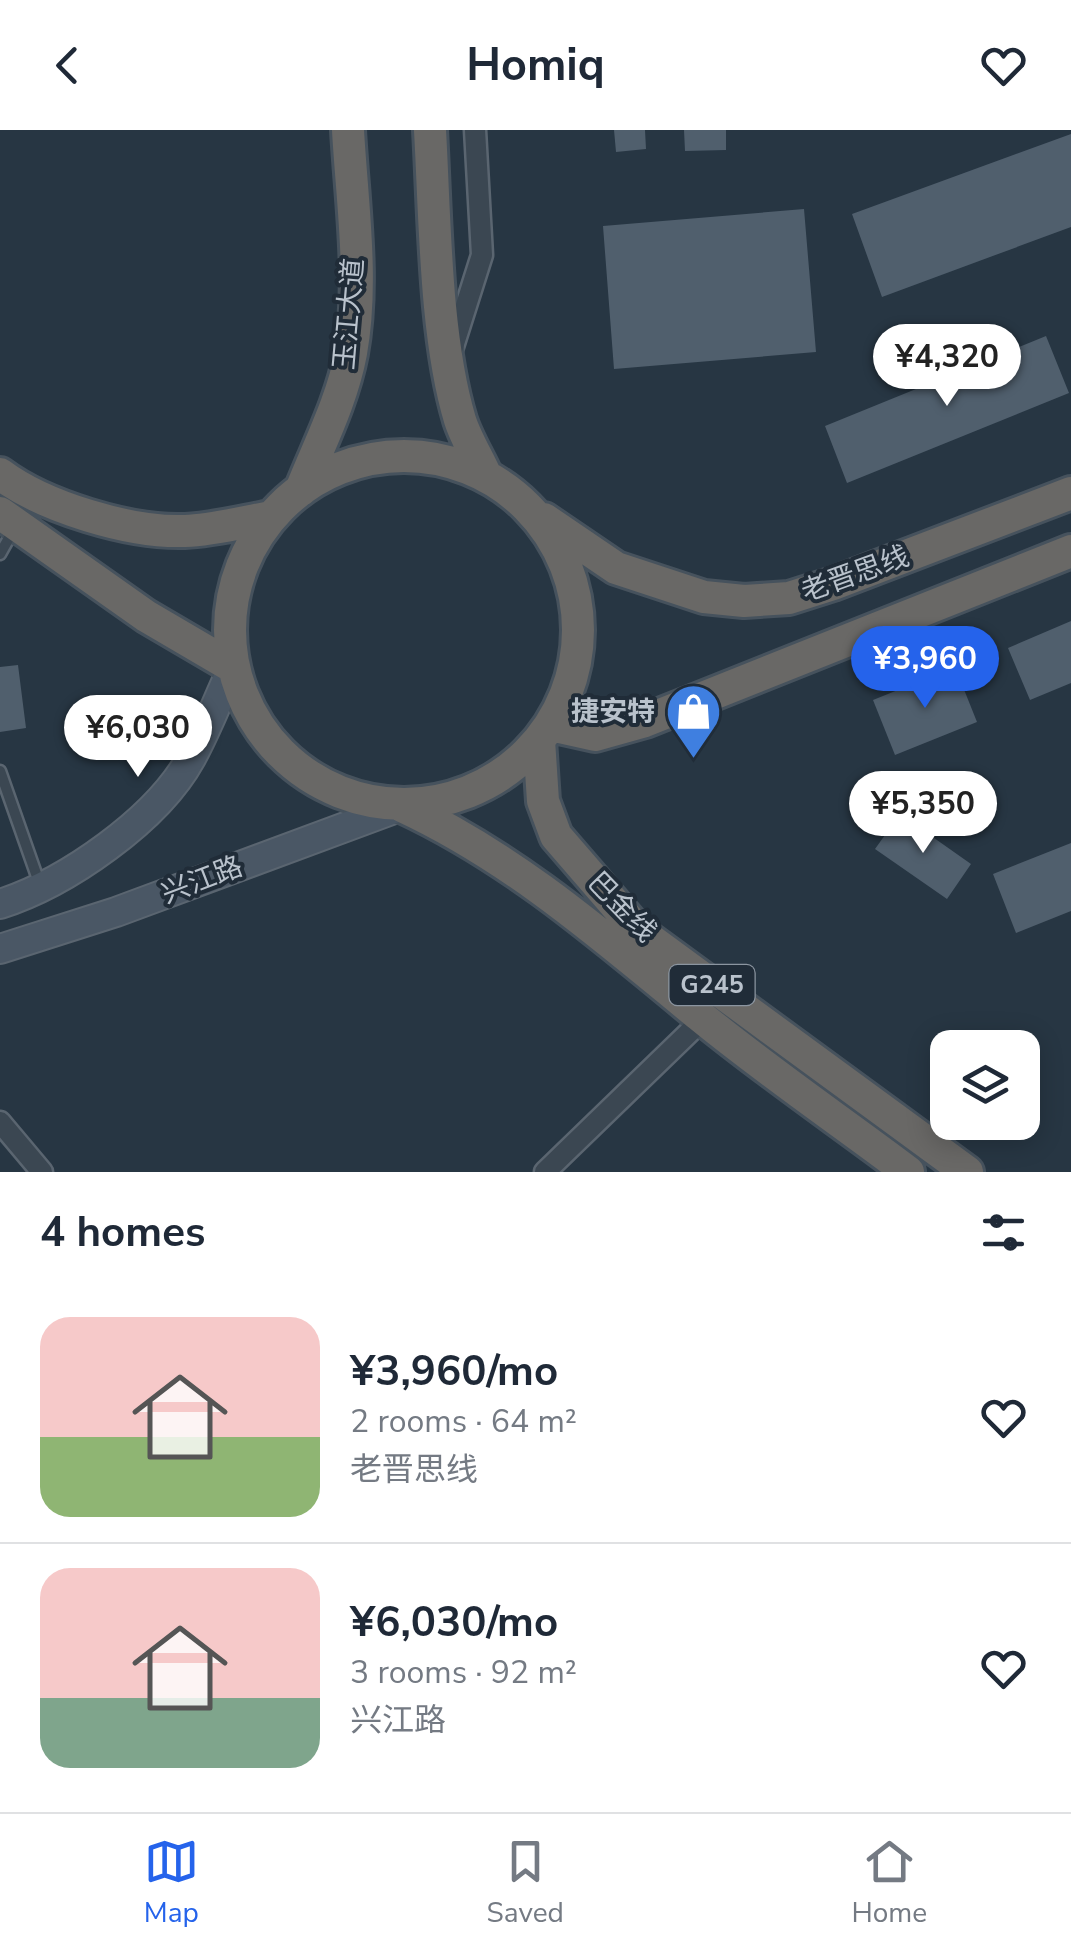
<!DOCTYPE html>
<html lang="en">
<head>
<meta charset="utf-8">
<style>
  body { margin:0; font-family:"Nunito Sans","Noto Sans SC",sans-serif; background:#f2f2f3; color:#1f2937; height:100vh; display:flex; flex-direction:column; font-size:38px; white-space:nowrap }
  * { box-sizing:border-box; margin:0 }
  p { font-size:32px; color:#747a83 }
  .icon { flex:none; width:55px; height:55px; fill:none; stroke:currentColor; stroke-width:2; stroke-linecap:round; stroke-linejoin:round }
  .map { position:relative; height:1042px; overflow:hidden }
  .side { display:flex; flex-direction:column; background:#fff; flex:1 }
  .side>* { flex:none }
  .controls { position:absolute; left:930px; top:900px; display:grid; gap:20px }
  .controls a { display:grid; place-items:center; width:110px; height:110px; border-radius:20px; background:#fff; box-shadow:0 5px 25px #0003; font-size:50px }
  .price { position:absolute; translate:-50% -85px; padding:0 22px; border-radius:35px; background:#fff; color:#222; font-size:32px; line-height:65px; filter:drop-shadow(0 2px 5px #0008) }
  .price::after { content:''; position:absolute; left:50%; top:60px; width:30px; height:22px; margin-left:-15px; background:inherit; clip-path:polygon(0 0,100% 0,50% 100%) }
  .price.active { background:#2563eb; color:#fff }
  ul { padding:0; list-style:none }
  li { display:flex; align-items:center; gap:30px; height:250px; padding:0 40px }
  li+li { border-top:2px solid #e0e1e3 }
  li span { display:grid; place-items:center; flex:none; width:280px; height:200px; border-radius:30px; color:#555 }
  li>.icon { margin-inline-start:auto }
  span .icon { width:120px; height:120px; fill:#fffc; stroke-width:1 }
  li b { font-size:42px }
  h2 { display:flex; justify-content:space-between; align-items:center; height:120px; padding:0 40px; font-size:42px }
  header { display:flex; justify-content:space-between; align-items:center; height:130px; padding:0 40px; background:#fff; font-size:45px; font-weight:700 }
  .tab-bar { display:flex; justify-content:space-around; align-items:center; height:140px; border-top:2px solid #e0e1e3; background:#fff; font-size:28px; color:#747a83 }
  .tab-bar a { display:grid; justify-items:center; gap:5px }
  .tab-bar .active { color:#2563eb }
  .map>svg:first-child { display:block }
</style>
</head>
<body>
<header><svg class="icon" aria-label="back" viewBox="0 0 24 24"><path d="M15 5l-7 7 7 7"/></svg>Homiq<svg class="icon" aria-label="heart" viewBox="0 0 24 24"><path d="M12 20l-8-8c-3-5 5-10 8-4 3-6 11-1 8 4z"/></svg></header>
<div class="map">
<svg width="1071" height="1042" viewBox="0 0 1071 1042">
  <rect width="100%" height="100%" fill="#273643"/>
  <path fill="#505f6d" d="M614,0H645L646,19L616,22Z
    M684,0H726V20L685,21Z
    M1071,4V97L882,167L852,84Z
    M804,79L816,222L614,239L603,96Z
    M1046,206L1069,263L847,353L825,296Z
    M1071,491V553L1030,570L1008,518Z
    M18,535L26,598L0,602V537Z
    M955,537L977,592L895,625L873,570Z
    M900,684L971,734L947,769L875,719Z
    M1071,713V781L1016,803L993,744Z"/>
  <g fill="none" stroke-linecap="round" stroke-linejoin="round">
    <defs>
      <path id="service" d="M0,424L14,399
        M0,641L40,755"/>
      <path id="minor" d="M451,223L482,125L475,0
        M0,992L42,1042
        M545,1042L703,889"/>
      <path id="secondary" d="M0,774C66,753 157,690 191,628C207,599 219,567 233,537
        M0,819L116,782L402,676"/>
      <path id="trunk" d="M430,0C435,88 435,207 460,290C466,309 478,328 486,346
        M230 500a174 174 0 1 1 348 0a174 174 0 1 1-348 0Z
        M0,344C44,377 130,403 185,401C213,400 243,392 271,387
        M301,360C319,315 342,271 351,223C364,151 352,72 348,0
        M0,383L146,486L233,537
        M544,389L616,438L704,467L744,471L789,468L833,454L1071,363
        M550,595L595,605L645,591L1071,421
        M539,610L543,671L556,706L638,801L967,1042
        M402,676C514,728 605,808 700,886C767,941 839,990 908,1042"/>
    </defs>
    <use href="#service" stroke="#5a6570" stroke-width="15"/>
    <use href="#minor" stroke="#5a6570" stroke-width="25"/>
    <use href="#secondary" stroke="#5a6570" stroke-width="32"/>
    <use href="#trunk" stroke="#46525d" stroke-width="38"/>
    <use href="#service" stroke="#3b4752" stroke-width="10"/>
    <use href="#minor" stroke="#3b4752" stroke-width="20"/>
    <use href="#secondary" stroke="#4a5765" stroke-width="28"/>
    <use href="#trunk" stroke="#696866" stroke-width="32"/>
  </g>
  <defs>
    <symbol id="shop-pin" viewBox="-11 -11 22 30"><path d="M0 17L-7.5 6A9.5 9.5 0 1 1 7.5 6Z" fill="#3f7fe0" stroke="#202c38"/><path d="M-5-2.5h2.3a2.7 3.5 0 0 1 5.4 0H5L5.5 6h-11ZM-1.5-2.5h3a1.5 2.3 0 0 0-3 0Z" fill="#fff"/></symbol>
  </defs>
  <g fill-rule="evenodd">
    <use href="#shop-pin" x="662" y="550" width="63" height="86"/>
  </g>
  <g text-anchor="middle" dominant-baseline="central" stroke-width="8" stroke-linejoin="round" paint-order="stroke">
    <rect fill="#202c38" stroke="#8b95a0" stroke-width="2.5" x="669.5" y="835" width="85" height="40" rx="8"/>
    <g font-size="25" font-weight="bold" fill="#b9c2cc">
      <text x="712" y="855">G245</text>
    </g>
    <g font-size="28" fill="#b9c2cc" stroke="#202c38">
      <text transform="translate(349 184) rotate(-85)">玉江大道</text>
      <text transform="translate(855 444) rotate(-20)">老晋思线</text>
      <text transform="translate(202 750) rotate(-21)">兴江路</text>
      <text transform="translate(622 777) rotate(46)">巴金线</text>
    </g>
    <g font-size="28" font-weight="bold" fill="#b9c2cc" stroke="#202c38" text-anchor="end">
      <text x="655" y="582">捷安特</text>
    </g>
  </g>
</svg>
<div class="controls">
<a><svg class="icon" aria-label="layers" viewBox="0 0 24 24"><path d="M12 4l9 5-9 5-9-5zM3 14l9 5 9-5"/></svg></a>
</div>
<b class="price" style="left:947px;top:279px">¥4,320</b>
<b class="price active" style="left:925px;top:581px">¥3,960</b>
<b class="price" style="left:138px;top:650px">¥6,030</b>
<b class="price" style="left:923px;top:726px">¥5,350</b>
</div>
<section class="side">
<h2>4 homes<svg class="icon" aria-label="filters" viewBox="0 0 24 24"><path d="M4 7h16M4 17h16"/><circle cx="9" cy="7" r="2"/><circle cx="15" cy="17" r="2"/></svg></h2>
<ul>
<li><span style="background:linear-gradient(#f6c9c9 60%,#8fb573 0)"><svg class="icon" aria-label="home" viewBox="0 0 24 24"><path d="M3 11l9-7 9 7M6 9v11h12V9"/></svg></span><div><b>¥3,960/mo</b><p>2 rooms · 64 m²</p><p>老晋思线</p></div><svg class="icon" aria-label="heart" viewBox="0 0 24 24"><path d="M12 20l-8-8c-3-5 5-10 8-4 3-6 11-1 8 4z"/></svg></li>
<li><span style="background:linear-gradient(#f6c9c9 65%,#7fa58c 0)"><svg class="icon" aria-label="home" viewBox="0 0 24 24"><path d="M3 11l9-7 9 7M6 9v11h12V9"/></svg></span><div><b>¥6,030/mo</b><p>3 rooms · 92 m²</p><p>兴江路</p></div><svg class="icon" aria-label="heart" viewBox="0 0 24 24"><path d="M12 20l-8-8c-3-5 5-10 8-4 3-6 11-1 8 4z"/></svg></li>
</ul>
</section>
<nav class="tab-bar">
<a class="active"><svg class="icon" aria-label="map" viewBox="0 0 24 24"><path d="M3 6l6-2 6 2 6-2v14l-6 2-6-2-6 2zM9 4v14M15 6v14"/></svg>Map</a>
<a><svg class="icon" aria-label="saved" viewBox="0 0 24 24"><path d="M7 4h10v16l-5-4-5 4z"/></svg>Saved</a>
<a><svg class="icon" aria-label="home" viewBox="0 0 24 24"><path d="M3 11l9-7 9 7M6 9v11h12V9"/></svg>Home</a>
</nav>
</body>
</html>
